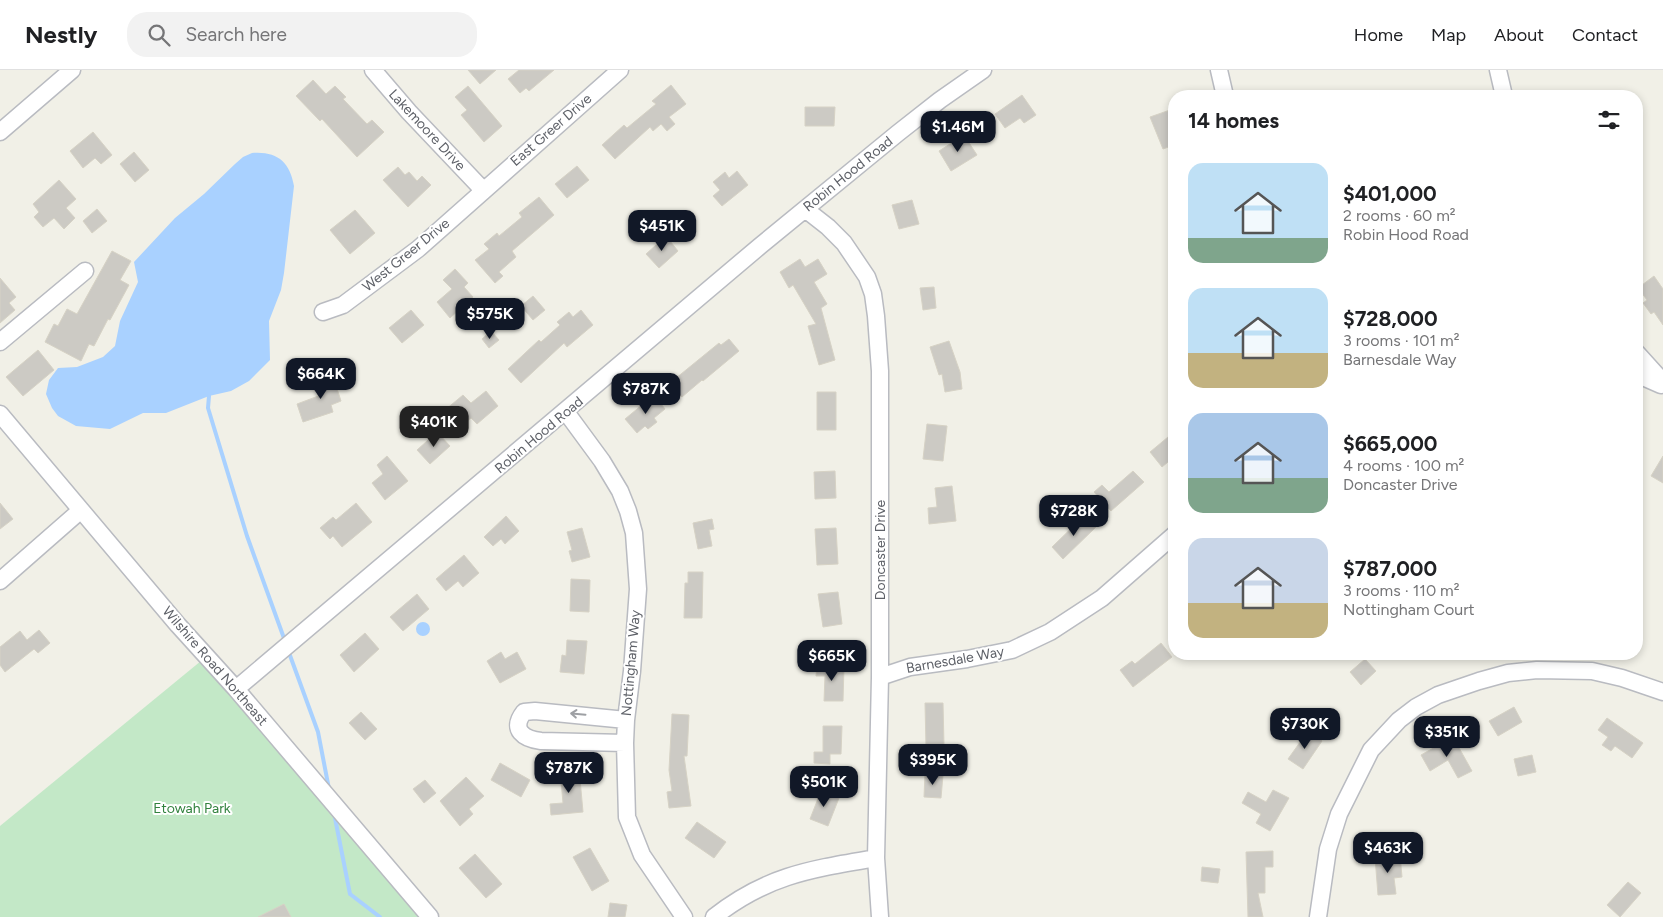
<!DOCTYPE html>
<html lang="en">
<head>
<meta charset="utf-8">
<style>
  body { margin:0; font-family:Figtree,sans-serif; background:#f2f2f2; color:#202124; height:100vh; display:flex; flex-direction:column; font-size:19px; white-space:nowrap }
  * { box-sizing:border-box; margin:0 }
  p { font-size:16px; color:#757577 }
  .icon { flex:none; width:28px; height:28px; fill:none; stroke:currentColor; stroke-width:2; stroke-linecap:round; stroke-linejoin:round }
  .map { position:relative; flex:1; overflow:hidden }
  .details { position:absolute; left:1168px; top:20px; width:475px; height:570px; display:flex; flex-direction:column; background:#fff; border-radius:20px; box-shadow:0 2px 8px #0003 }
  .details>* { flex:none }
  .price { position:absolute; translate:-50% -42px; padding:0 11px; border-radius:10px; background:#111827; color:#fff; font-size:16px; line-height:32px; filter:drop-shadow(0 1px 2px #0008) }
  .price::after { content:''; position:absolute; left:50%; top:30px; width:15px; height:11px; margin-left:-8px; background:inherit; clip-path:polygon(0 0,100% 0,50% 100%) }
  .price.active { background:#222; color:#fff }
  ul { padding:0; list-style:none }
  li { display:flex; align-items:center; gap:15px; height:125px; padding:0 20px }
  li span { display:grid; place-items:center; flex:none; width:140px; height:100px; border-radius:15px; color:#555 }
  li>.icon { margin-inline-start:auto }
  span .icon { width:60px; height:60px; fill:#fffc; stroke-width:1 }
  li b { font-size:21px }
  h2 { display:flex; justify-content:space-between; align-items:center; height:60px; padding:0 20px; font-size:21px }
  header { display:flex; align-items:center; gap:30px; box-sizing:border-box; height:70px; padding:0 25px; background:#fff; border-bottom:1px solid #e0e0e0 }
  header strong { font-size:24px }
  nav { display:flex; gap:28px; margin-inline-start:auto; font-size:18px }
  .search { width:350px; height:45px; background:#f2f2f2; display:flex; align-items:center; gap:12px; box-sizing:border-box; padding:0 18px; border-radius:20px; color:#757577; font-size:19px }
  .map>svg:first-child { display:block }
</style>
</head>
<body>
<header>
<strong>Nestly</strong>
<div class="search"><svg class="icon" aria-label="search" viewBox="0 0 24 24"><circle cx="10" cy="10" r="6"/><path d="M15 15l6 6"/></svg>Search here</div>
<nav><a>Home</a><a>Map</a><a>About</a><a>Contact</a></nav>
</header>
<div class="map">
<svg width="1663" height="847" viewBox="0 0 1663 847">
  <rect width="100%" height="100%" fill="#f1f0e7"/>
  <path fill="#c3e8c7" d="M207,586L428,847H0V756Z"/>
  <path fill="#a9d1ff" d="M252,83C277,81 290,92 294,116L284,203L281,220L269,251L270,290L249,311L231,321L209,326L166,343H143L110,359L76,356L58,346L52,338L46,324L49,310L58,298L77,297L103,287L115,276L120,251L138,212L134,192L175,148L204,124L235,94L243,87Z
    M470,239L475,241L477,245L470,259L465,260L461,258L460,254L466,241Z
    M416 559a7 7 0 1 1 14 0a7 7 0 1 1-14 0Z"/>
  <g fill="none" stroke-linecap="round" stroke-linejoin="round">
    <path stroke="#a9d1ff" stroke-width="4" d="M209,326L208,338L247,466L285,571
      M288,580L318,662L329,719
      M334,743L350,824L380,847"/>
  </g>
  <path fill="#cccac4" stroke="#d6d2c5" d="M468,0H496L480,14Z
    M519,0H554L529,21L526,18L520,23L508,9Z
    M313,10L326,24L335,16L346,27L343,29L367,54L372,50L384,62L357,87L322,49L320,51L296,26Z
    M671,15L686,34L669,47L675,54L667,61L661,54L653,61L650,57L615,89L602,75L624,55L627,58L656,34L652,31Z
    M468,16L502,56L484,72L461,45L467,40L455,27Z
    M1022,25L1036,45L1024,53L1020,48L1005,58L995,44Z
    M805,37H835L834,56H805Z
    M1170,40L1174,51V75L1163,79L1150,47Z
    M93,62L112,85L101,94L95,88L83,98L70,81Z
    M964,65L977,85L951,101L939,81Z
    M134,82L149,100L135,112L120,94Z
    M577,96L589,110L567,128L555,114Z
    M398,97L405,105L409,102L417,111L422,106L431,115L408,137L383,110Z
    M737,101L748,115L722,136L713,126L720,120L713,112L725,102L729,108Z
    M59,110L76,129L66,138L75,148L64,159L54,148L43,157L34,147L39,142L33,134Z
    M539,127L554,145L512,181L516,187L499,202L503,206L495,213L475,190L489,179L484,174L497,163L499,166L522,147L519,143Z
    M912,130L919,154L899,159L892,135Z
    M97,139L107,151L92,163L83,151Z
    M355,140L375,163L350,184L330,160Z
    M666,166L678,181L659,198L646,184Z
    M112,181L131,191L120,210L129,215L110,250L108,249L94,276L89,274L81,291L45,272L54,254L58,256L67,239L77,244Z
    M800,189L805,197L818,189L827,204L814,212L827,234L821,238L835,290L819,295L808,256L816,254L793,215L789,218L780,202Z
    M455,199L468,213L464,217L473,227L450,248L437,232L452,219L443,210Z
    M1654,206L1663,219V255L1654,242L1651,244L1643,233L1647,230L1638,218Z
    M0,208L16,227L9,233L15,240L0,253Z
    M934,217L936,238L923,240L920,218Z
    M533,226L545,240L533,250L521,236Z
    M411,240L424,255L402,273L389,258Z
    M581,240L593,255L567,277L564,273L521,313L508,299L539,270L541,272L560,255L557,252L569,242L573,247Z
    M491,261L499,270L489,278L482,269Z
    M729,269L739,281L703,311L702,310L682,327L670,313L719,273L721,275Z
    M949,271L960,302L962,319L945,322L942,304L939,305L930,277Z
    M38,280L54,300L23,326L6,307Z
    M332,303L341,331L331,335L333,342L303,352L297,334L321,325L316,309Z
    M486,321L498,336L477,354L471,348L459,357L445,340L463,325L471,333Z
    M817,322H836V360H817Z
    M654,325L665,339L654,348L657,352L648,359L645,356L637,363L625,349Z
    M927,354L947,356L943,391L923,389Z
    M437,362L450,376L430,394L417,380Z
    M1174,362V387L1162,397L1150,382Z
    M387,386L408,411L385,430L372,413L383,404L377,395Z
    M1663,386V413L1651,406Z
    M835,401L836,428L815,429L814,402Z
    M1133,401L1144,412L1111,441L1094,422L1102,415L1109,422Z
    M952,416L956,451L929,454L928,438L937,437L935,418Z
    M0,433L13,449L0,459Z
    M356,433L372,452L342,477L333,466L330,469L320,458L333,447L336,450Z
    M1085,445L1096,457L1063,489L1052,477Z
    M506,446L519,461L505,474L501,469L493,476L484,467Z
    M712,449L714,459L709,460L712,476L698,479L693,453Z
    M582,458L590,487L572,492L569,481L572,480L567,462Z
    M836,458L838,494L817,495L815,459Z
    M464,485L479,503L463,517L458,511L446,521L436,509Z
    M688,502H703L702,548H684L685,513H688Z
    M571,509L590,510L589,542L570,541Z
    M838,522L842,554L823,557L818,524Z
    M417,524L429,539L403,561L390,547Z
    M39,560L50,573L38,583L34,579L5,602L0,595V577L20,561L27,570Z
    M365,563L379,579L354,602L340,585Z
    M567,570L587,571L584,604L560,602L562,585L566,586Z
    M1161,573L1172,587L1133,617L1120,600L1132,591L1135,594Z
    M501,582L505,589L517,582L526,599L500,613L487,591Z
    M1365,589L1376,601L1361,615L1350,602Z
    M817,595L844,596L843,631H824L825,606H816Z
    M925,633H943L944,676L926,677Z
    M1514,637L1522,652L1498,666L1489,651Z
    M361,642L377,659L365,670L349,653Z
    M672,644L689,645L687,686H684L691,736L669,738L667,722L672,721L669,700Z
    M1607,648L1643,673L1632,688L1615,676L1611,681L1602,675L1608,667L1598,660Z
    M823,656H842L841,684H830V694L814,693V682H823Z
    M1308,661L1322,671L1303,699L1288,689Z
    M1453,667L1472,701L1458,708L1448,690L1430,701L1421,685Z
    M1532,685L1536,702L1518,706L1514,689Z
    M500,693L530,710L521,727L491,710Z
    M579,698L583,742L551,745L550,734L563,733L560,700Z
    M925,704L943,705L941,728L924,727Z
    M466,707L484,726L469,739L473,744L460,756L440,731Z
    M425,710L436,723L424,733L413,719Z
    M1273,720L1289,728L1270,761L1256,753L1261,744L1242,733L1248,722L1266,732Z
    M821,721L839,728L828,756L810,749Z
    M697,752L726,772L714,788L685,768Z
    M590,778L609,811L592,821L573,787Z
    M1273,781V797H1265V823H1258L1263,847H1248L1246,782Z
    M475,784L502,814L486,828L459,798Z
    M1400,785L1402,807L1394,808L1396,824L1378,825L1375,787Z
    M1202,797L1220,799L1218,813L1201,811Z
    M1628,812L1641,823L1620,847L1607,835Z
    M610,833L627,835L625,847H608Z
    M284,834L291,847H258Z"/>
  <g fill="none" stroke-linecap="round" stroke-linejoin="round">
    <defs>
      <path id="minor" d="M373,0L409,42L483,120
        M1219,0L1225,26
        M1498,0L1504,26
        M0,62L72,0
        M805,139L828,157L844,173L867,207L873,224L876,246L880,301V607L876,788L880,847
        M323,242L343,235L418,179L620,0
        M0,272L85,201
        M1636,282L1663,312
        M1636,304L1661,315
        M566,342L602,391L620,421L628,441L634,463L638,519L632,601L626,650L625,673L627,747L642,785L684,847
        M0,344L178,555L236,619L430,847
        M0,511L81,440
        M880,607L910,597L967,589L1012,580L1050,562L1102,528L1174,465
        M236,619L760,176L898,63L940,30L983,0
        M625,673L541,671C524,669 510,660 524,642L535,641L626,650
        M714,847C767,805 812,799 876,788
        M1318,847L1328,779L1339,744L1371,680L1399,650L1416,637L1438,625L1479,611L1508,603L1537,600L1592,601L1622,608L1663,622"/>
    </defs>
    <use href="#minor" stroke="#b9bbc1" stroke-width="19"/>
    <use href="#minor" stroke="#fff" stroke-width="16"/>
  </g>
  <defs><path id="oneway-shaft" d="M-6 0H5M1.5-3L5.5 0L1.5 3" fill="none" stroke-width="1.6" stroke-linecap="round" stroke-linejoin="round" transform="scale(1.25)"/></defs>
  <use stroke="#9ea0a4" href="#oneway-shaft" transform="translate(578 644) rotate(-175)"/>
  <g text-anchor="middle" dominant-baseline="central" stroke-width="4" stroke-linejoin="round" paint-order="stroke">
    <g font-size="14" fill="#5e6168" stroke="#fff">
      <text transform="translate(427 60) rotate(47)">Lakemoore Drive</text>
      <text transform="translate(551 60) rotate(-41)">East Greer Drive</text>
      <text transform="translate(848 104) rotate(-39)">Robin Hood Road</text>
      <text transform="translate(406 185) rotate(-39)">West Greer Drive</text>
      <text transform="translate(539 365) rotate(-40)">Robin Hood Road</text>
      <text transform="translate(880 480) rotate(-90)">Doncaster Drive</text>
      <text transform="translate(955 590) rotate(-10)">Barnesdale Way</text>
      <text transform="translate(631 593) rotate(-85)">Nottingham Way</text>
      <text transform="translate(215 596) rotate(49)">Wilshire Road Northeast</text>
    </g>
    <g font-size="14" fill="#32823e" stroke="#fff">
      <text x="192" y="738">Etowah Park</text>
    </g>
  </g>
</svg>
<b class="price" style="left:958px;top:83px">$1.46M</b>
<b class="price" style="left:662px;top:182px">$451K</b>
<b class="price" style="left:490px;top:270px">$575K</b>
<b class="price" style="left:321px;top:330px">$664K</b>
<b class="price" style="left:646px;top:345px">$787K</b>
<b class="price active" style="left:434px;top:378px">$401K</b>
<b class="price" style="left:1074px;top:467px">$728K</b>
<b class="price" style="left:832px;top:612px">$665K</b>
<b class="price" style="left:1305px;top:680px">$730K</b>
<b class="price" style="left:1447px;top:688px">$351K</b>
<b class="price" style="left:933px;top:716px">$395K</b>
<b class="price" style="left:569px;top:724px">$787K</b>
<b class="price" style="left:824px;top:738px">$501K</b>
<b class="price" style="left:1388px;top:804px">$463K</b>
<section class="details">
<h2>14 homes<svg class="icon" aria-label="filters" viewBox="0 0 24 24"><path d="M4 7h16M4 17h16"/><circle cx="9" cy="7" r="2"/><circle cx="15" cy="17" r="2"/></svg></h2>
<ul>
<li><span style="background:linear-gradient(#bfe0f5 75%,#7fa58c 0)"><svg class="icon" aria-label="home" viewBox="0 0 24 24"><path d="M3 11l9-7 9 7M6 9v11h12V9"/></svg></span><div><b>$401,000</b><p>2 rooms · 60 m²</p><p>Robin Hood Road</p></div></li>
<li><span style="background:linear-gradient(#bfe0f5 65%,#c2b280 0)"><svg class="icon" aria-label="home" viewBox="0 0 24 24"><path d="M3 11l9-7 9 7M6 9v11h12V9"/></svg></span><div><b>$728,000</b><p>3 rooms · 101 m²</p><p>Barnesdale Way</p></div></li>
<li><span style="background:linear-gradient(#a9c7e8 65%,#7fa58c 0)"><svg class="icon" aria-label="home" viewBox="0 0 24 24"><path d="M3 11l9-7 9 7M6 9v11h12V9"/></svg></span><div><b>$665,000</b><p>4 rooms · 100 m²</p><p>Doncaster Drive</p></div></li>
<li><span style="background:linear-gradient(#c9d6e8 65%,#c2b280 0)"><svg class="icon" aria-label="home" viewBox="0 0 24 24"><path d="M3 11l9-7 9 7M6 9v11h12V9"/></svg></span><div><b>$787,000</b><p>3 rooms · 110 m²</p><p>Nottingham Court</p></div></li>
</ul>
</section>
</div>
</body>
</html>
